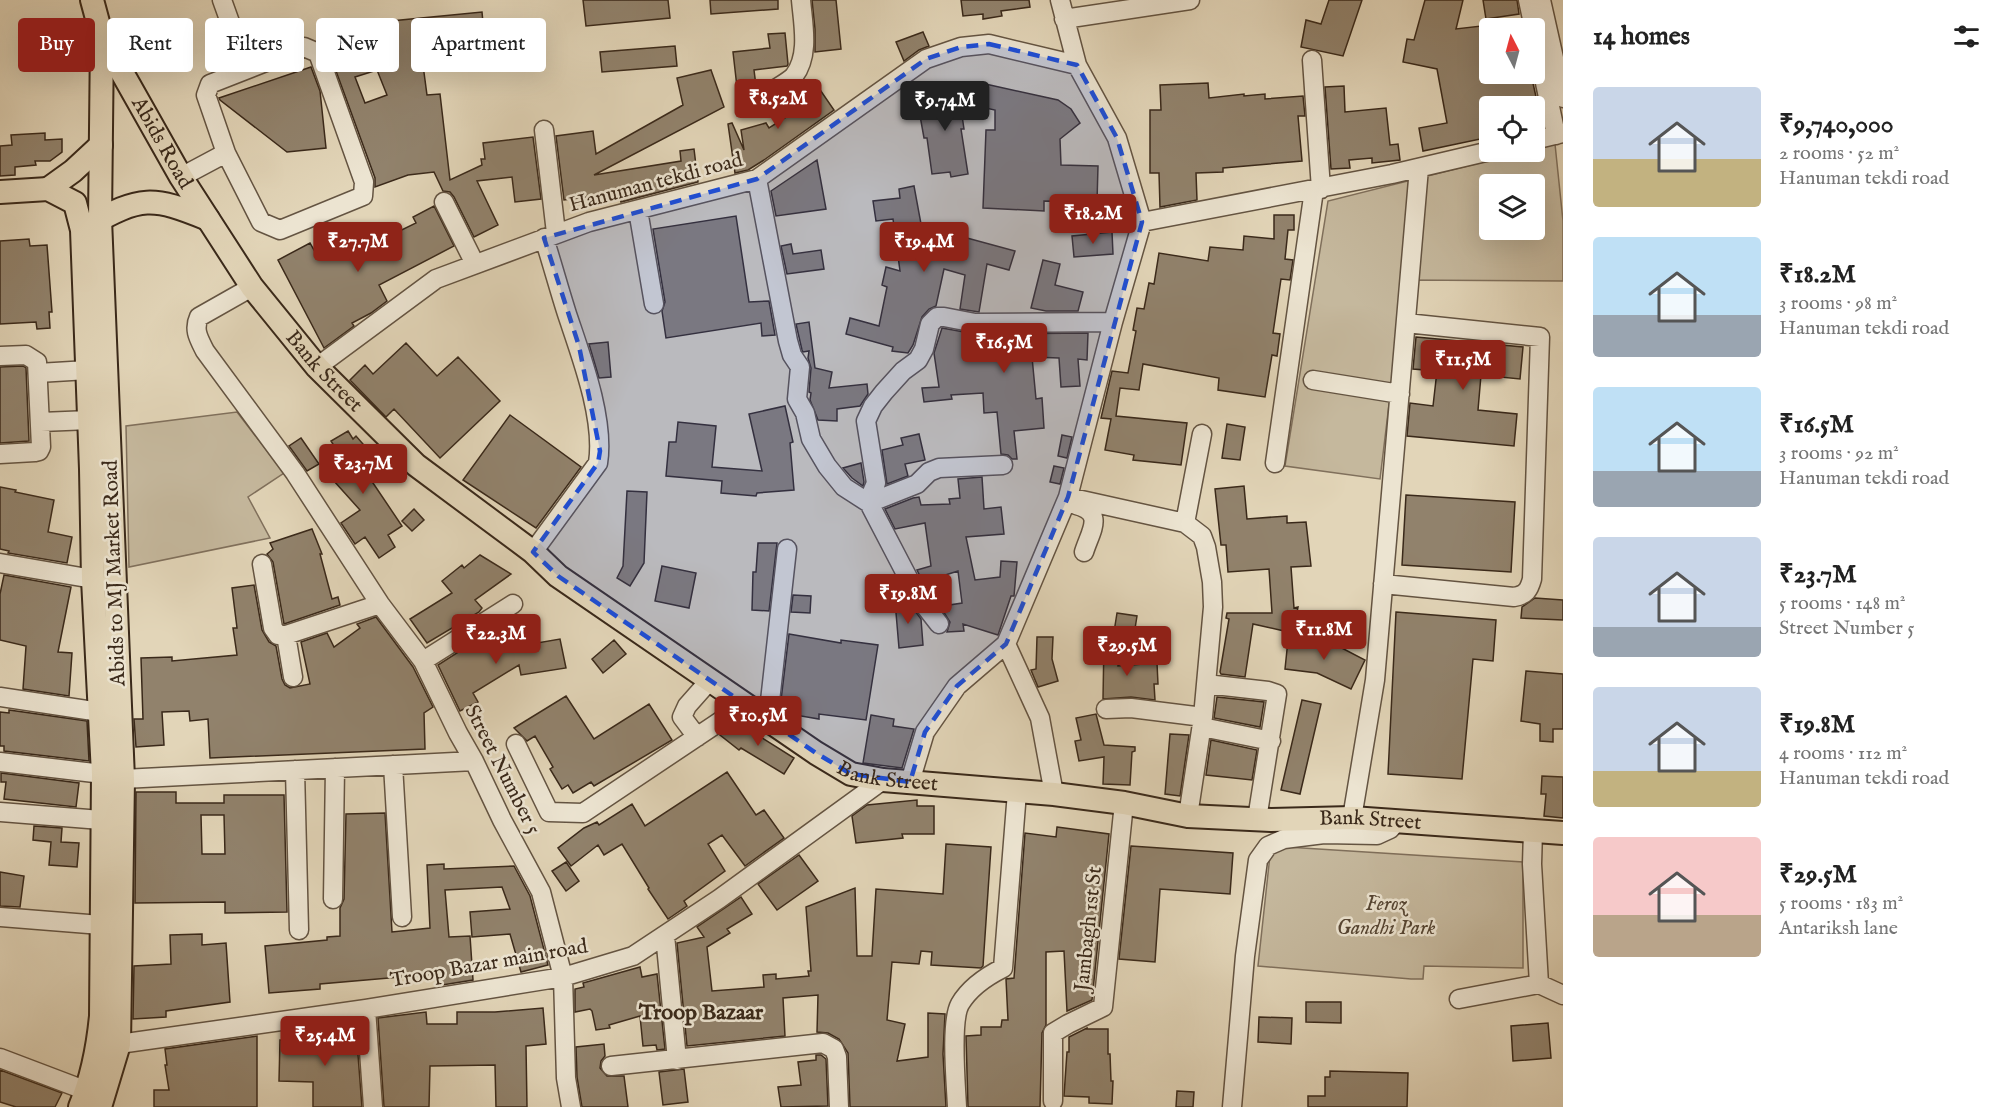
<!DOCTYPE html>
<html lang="en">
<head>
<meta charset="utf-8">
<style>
  body { margin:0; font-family:"IM FELL English",serif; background:#f2f2f2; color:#222; height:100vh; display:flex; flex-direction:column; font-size:22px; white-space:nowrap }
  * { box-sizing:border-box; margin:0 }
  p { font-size:20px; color:#767676 }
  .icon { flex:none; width:33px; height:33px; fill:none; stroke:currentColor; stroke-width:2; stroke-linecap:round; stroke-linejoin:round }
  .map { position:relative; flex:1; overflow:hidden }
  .drawer { display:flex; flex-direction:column; background:#fff; width:450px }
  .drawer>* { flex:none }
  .top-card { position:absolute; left:18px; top:18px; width:570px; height:54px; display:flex; gap:12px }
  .needle { width:39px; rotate:354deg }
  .buttons { position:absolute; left:1479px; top:18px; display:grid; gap:12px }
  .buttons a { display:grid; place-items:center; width:66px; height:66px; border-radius:6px; background:#fff; box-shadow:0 6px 24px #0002; font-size:30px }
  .price { position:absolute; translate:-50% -51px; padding:0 14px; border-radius:6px; background:#8f2418; color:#fff; font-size:20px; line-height:39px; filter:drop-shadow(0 2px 3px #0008) }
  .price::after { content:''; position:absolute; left:50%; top:36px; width:18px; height:14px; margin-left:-9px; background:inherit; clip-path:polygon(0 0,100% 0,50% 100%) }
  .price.selected { background:#222; color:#fff }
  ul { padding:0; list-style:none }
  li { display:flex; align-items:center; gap:18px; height:150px; padding:0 30px }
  li span { display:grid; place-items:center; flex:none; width:168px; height:120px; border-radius:6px; color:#555 }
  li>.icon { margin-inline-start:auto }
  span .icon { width:72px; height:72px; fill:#fffc; stroke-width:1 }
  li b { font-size:26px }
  h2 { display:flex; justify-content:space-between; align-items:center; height:72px; padding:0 30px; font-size:26px }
  .tag { padding:0 21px; border-radius:6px; background:#fff; box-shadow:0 6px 24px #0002; font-size:21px; line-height:54px }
  .tag.selected { background:#8f2418; color:#fff }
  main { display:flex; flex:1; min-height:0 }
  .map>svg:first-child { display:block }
</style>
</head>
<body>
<main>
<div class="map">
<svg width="1563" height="1107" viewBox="0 0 1563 1107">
  <rect width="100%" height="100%" fill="#e2d5b8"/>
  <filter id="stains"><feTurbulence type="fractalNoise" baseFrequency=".00333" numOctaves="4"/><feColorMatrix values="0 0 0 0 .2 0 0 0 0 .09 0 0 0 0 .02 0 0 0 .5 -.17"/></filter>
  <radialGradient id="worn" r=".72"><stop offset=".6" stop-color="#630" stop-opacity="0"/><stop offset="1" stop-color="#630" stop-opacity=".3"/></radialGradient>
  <path fill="#c5b89d" stroke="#80705c" stroke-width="1.5" fill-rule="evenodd" d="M1555,144L1563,221V281L1404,280L1380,479L1285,466L1328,201L1523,152H1534L1535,149ZM1490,184H1534V230H1490Z
    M237,412L284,473L248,497L270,538L129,567L126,426Z
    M1271,846L1523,862V968L1424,966L1423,979H1411L1258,966Z"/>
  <path fill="#91826c" stroke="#3a291a" stroke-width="1.5" fill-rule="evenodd" d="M583,0H668L670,18L586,26Z
    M710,0H778V9L711,14Z
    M812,0H836L841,49L815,52V29Z
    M961,0H1029L1030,7L1001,11L1002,16L983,19V14L963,16Z
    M1329,0H1362L1343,56L1301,47L1306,20L1321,24Z
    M1425,0H1463L1456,29L1490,25V74H1531L1538,106H1486L1490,137L1423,151L1419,128L1447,123L1437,69L1403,62L1407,39L1414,40Z
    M1483,0H1517L1519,14L1486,19Z
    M482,12L485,44L421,50L427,95L440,94L450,180L482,165L481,159H485L483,143L533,137L541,199L515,202L512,177L477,181L498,225L474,237L454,197L450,192L443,191L434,172L408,175L375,187V178L332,60L349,54L348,49L363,43L374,71L355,77L365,103L387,95L373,60L395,52L391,21Z
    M25,26L63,30L61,47L23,43Z
    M923,32L929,46L919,50L904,61L896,42Z
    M785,33L788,64L787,66L754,70L757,94L738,96L733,52L770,48L768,34Z
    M675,46L677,66L602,72L600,52Z
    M311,67L320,91L326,148L287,152L220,100L219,98Z
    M711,70L724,107L594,175L681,161L680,151L694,149L698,182L621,202L619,193L564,200L556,136L593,131L596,154L683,105L677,78Z
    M814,81L834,110L764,160L748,170L735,173L728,124L732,123L744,150L741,130L766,123L769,128L802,107L793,95Z
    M957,82L964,129H961L968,174L951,177L950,172L932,174L927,138H924L919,110L938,107L934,86Z
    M981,83L1058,100L1071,109L1080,123L1060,139L1061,165L1098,166L1097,202L1044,201V211L983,208L986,130H995V110L981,107Z
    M1208,83L1209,98L1244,94V96L1265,94V99L1303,96L1305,116H1298L1302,161L1223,168V172L1196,173L1197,200L1160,207L1159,173H1150V110H1161L1160,85Z
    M1344,86L1345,112L1386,108L1390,145L1398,144L1400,160L1372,163V158L1349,160L1350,168L1331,169L1325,87Z
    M45,133V140L62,139V152L50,161H35L36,165L15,167V175L0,176V146L12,145L11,135Z
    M817,160L826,209L776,216L771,191Z
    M914,186L921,224L956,235L1015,251L1009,270L987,264L979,312L960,309L965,275L944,269L936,306L929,309L922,317L913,345L908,353L892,351L893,347L846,334L850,318L879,326L887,287L882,285L886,267L900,271L893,219L876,221L873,201L900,198L899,189Z
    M434,206L454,246L379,285L387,301L371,313L352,323L354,326L324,348L278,260L310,243L314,250L352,231L361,250L416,223L413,217Z
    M1274,215H1294V230H1288L1285,259L1293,260L1290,280L1281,279L1273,333L1280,334L1277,356L1272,355L1265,397L1218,390L1219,378L1143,364L1139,390L1120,388L1116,416L1187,423L1181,465L1133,460L1134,455L1105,450L1111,419L1101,418L1112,371L1128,373L1136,331L1133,330L1137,308L1144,309L1149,283L1154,284L1159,253L1208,261L1210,247L1243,250L1244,236L1274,239Z
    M736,216L749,302L769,301L775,335L762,336L761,323L666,338L662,311L665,302L653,229Z
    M1112,232L1113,254L1074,257L1072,236Z
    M29,239L30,246L47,245L52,312H49L50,328L37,329L36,322L0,324V241Z
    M791,244L793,254L821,250L824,269L787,274L781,246Z
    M1043,260L1060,264L1055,285L1083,292L1078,311H1046L1031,308Z
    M809,322L815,368L832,372L829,388L867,384L868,394L860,406L837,409V421L818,420L810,400L811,393L809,392L811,368L808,358L809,351L803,352L802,350L796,324Z
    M942,328L975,334L1088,333L1087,360L1078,359L1080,386L1061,387L1059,358L1032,357L1036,399L1042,398L1044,428L1014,431L1017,459H1012L1008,455L1001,454L997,412L984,413L983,393L951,395L952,399L924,402L922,388L939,387L934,353Z
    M1416,337L1523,347L1520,379L1481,375L1478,410L1517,414L1514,446L1407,436L1410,403L1433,406L1437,371L1413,369Z
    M608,342L611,377L599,378L589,344Z
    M406,343L437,376L458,357L500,401L440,458L394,409L386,417L350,380L365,365L373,374Z
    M23,366L26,368L29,441L0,443V367Z
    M785,406L793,442L790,443L794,490L757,493L756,496L721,493L722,481L666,476L669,442H676L678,422L716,426L712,467L762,471L749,414Z
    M510,415L581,467L536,528L463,480Z
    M1227,424L1245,427L1240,460L1222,458Z
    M348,431L353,439L356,436L384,468L371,480L402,526L388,535L395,547L379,558L365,537L355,544L341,523L360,510L325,471L341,457L331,441Z
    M919,434L925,460L905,464L908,476L887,484L882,450L903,445L901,438Z
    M1062,435L1072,437L1067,458L1058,456Z
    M301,438L319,464L307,471L289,446Z
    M861,463L864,482L863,486L852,478L843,468Z
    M1054,466L1064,468L1060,484L1050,482Z
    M982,477L984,509L1001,507L1004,534L966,537L975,580L1000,577L1001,561L1017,562L1014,596H1011L998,635L963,624L964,631L947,632L950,622L943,611V606L962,603L958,571L923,582L917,570L931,566L925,523L895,529L885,509L913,498L919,497L921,505L950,504L949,499L960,498L958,479Z
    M1244,486L1247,519L1287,516V523L1306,522L1311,566L1291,567L1294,608L1298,607L1293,633L1253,624L1245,677L1221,674L1220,672L1229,619L1226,618L1227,613H1272L1269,569L1228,572L1226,545H1221L1215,489Z
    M0,487L16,490L15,492L54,500L48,532L72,537L67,563L8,553L9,551L0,549Z
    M627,491L647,492L644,563L630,586L617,578L623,566Z
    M1406,495L1515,502L1511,572L1402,565Z
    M414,509L424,520L412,531L402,521Z
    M312,529L322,554H320L332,599L338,597L340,605L284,624L273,562L267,554L273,549L270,543Z
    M758,543H777L769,611L752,610L753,572H756Z
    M480,555L511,574L475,600L482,608L479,612L427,643L410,619L452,593L442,581L462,565L464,568Z
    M662,566L696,573L689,608L655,601Z
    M4,575L71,587L58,652L72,653L69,696L23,689L26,646L0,640V594Z
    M254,585L262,630L269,642L276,646L282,679L285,685L290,688L310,684L301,642L327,633L334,647L360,628L357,624L376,617L413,667L433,707L424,713L425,749L210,758L208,719L190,721L189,711L162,712L164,745L136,747L134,719H143L141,658L172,657V661L237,655L233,628H237L232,588Z
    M793,595L811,596L810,613L791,612Z
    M1535,598L1563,600V620L1521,618L1522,607Z
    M907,600L921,619L923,645L899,648L895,601Z
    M1396,612L1496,620L1493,661L1473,659L1462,779L1388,774Z
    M1117,613L1137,616L1134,635L1114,632Z
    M491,631L502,649L560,639L566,668L521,675L519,665L473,693L478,702L460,711L438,665Z
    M789,634L841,643V640L878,645L866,720L819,714V719L795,715L797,703L781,700Z
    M1037,637H1053L1052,659L1058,681L1038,687L1031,670L1036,669Z
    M614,640L626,654L603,673L592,659Z
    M1288,640L1338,646L1365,660L1351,689L1317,673L1285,669Z
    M1104,641H1119L1118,666L1157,663L1158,684H1154L1155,700L1131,697L1103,699Z
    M1526,671L1563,674V729H1553V742L1540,741V724L1521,721Z
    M566,696L594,739L649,704L672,740L594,786L591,782L573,793L568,785L562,789L550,769L553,767L535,736L527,741L514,728Z
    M1217,697L1264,702L1260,727L1214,718Z
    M1302,700L1321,704L1300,794L1281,790Z
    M9,710L87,721L89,761L4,751V746H0V712L9,713Z
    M1096,714L1104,745L1135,747V751L1132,752L1130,785L1103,784L1104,757L1079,761L1075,741L1081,740L1076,718Z
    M871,715L894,719L893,726L914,729L902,768L863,763Z
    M741,721L759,736L794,758L784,774L741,748L739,750L720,735Z
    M1170,734L1189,735L1180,796L1165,794Z
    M1211,740L1257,750L1252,780L1206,775Z
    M727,772L756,815L764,810L784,838L745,866L722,835L708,844L725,871L684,901L687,906L668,919L648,889L649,888L622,844L604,855L598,845L571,866L558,848L584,828L597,822L599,825L632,804L645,826Z
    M1,773L79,783L76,807L4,799L6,782H1Z
    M1542,776L1563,777V818L1544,816L1546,794H1541Z
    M136,792H176V803H224V795H284L287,912L225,913V902L135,903ZM201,815H224L225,854H202Z
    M917,800V806H934V834H902L903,838L856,843L852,816L867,805Z
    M385,813L392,932L430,928L427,865L444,864V869L514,866L530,896L548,965L521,972L510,934L472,937L470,912L510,909L502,887L445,890L449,937L470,936L473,980L436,986L435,974L320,984V989L269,993L265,946L327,940V937L340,936V908L344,899L346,814Z
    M34,826L62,828L61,842L79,843L77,867L49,865L51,842L33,840Z
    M1057,827L1109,834L1092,1000L1067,1011L1064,951L1046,952V1025L1042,1033L1040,1107H968L966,1036L981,1035V1027H1001L1002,1020H1008L1006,979L1014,978L1025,833L1056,837Z
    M946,844L991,847L983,966L981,968L931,965L932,952L921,951L919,964L892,962L887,1020L905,1024L897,1061L928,1057V1013L945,1014L943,1054L946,1107H850L848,1053L839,1039L828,1033L817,1032L818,995L783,998L785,1036L687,1046L677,943L704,937L697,927L741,897L752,914L727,929L730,933L707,947L712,991L764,987L763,975L776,974V979L809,976L808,971H811L806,907L855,888L857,956H872L876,889L943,894Z
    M1131,846L1233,853L1230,894L1160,889L1155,962L1119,959Z
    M799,855L818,881L777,910L758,884Z
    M566,862L579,881L566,891L552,871Z
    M0,872L24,876L20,907L0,906Z
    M202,934V945L226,943L230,1002L166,1011V1017L133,1019L134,966L171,964L170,935Z
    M640,967L642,977L657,974L665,1049L657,1050L656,1045L643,1046L640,1016L609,1025L610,1028L596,1030L592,1011L590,1009L575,1012V989L584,987L583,983Z
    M1306,1002H1341V1023L1306,1022Z
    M543,1008L546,1044L526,1046L527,1107H496L495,1065L430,1066L429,1107H384L378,1018L426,1012L427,1024H457V1012H495Z
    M1259,1017L1292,1018L1291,1044L1258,1042Z
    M1548,1023L1551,1058L1513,1061L1511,1026Z
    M1087,1028V1029H1108V1054H1110L1111,1081H1113L1112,1104L1089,1103V1097L1064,1096L1067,1052H1069V1037Z
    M313,1029H356L362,1107H313V1082L279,1081L280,1040L313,1041Z
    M257,1036V1107H154V1090H169L165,1065H167L165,1049Z
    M604,1044L605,1056L601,1061L600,1068L607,1076H624L628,1107H582L577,1077L576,1047Z
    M816,1055H821L826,1059L828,1106L781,1107L778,1087L801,1085L798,1062L816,1060Z
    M684,1069L688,1102L663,1105L659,1072Z
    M0,1070L62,1093L55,1107H16L0,1102Z
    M1330,1071L1408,1073L1407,1107H1308V1096H1325V1077H1330Z
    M1177,1091L1194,1092L1193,1107H1176Z"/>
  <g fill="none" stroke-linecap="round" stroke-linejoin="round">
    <defs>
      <path id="minor" d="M222,0L231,25
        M1528,0L1534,28
        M1541,0L1563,98
        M1064,19L1190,0
        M1534,31L1556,135
        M1312,60L1321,189
        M774,90C780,86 789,81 794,76C810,55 803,24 801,0
        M544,130L556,233
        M1534,140L1563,133
        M181,177L226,153L261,222L280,230L363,196L364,182L318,53L304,47L210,84L206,95L226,153
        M757,179L788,341L792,355L800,367L797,399L805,413L811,439L827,466L844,487L869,503L917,484L929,472L939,468L1003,465
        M444,202L475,264
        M638,210L654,304
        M1142,222L1392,174L1490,151
        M252,287L199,317C193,330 199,339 205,351L295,473L380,604L423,661L458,733L474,761L502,820L541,892L563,977L566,1078L571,1107
        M0,356L26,355L37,362L41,447L39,451L35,452L0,454
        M317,367L436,279L589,222L757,179L926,59L961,47L989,44L1077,65
        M38,373L88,370
        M1313,380L1400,394
        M41,422L90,420
        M1275,463L1314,190
        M1068,497L1185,523
        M1076,505C1105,513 1091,530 1084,552
        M533,552L598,463C605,419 581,356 567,314C559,289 552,263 544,238
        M0,563L93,579
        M262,564L273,628L278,635H286L380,604
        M1383,584L1514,597C1526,595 1529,590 1532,579L1540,337L1406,323
        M939,624L918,597L869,503L870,497L876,483L866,421L873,406L884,392L903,371L918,360L924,349L930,324L937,317H944L975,323L1113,322
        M286,635L293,677
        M1006,644L1040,718L1054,794
        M423,661L513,604
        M1206,684L1268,691L1277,694L1257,819
        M0,697L100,712
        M1106,709L1131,708L1203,717
        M768,719L787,549
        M1202,727L1271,741
        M697,737L682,717L687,706L710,680
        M516,744L549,812L583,813L746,704
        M0,762L103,774
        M393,765L402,917
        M295,770L299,930
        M123,779L474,761
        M910,782L925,732L957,686L1006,644L1068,497L1113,322L1142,222L1117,138L1077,65L1060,0
        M0,812L101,820
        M1188,816L1203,717L1213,607L1212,582L1206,547L1202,536L1185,523L1202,434
        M1352,818L1375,680L1419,168
        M1533,831L1532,864L1539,984L1563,995
        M333,899L335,768
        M0,917L101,925
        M665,935L677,1060
        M1459,999L1539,984
        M366,1009L373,1107
        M106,1043L119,1044L366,1009L563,977L633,956L719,899L883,780
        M0,1058L87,1091
        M611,1066L823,1043L834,1049L837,1057L839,1107
        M1053,1101V1033L1068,1024L1103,1007L1124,803
        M957,1107C956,1084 950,1022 960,1004C970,987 987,976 1003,968L1017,792
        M1232,1107L1245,956L1258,860L1268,846L1284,839L1324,834L1377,835L1390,829L1397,821"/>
      <g id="major">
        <path id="s1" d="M92,0L102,37L181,177L252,287L317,367L416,465L533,552L558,576L816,753L851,774L883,780L1054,794L1124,803L1188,816L1271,820L1352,818L1563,833"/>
        <path d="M48,189L73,171L101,145"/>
        <path d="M0,192L48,189L75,203L82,230L91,469L93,579L103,774L101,1016C98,1047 92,1078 80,1107"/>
        <path d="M88,226C141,196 152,196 208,219"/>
        <path d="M100,1107L119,1044L123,779L100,219L102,38"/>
      </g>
    </defs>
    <use href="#minor" stroke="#645442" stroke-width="21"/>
    <use href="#major" stroke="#3a291a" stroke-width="26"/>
    <use href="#minor" stroke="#ece4d1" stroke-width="18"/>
    <use href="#major" stroke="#e2d5b8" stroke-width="22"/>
  </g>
  <path fill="#1d4ed8" fill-opacity="0.2" stroke="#1d4ed8" stroke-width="4.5" stroke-dasharray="12 8" stroke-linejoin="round" d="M989,44L1077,65L1117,138L1142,222L1068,497L1006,644L957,686L925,732L910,782L851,774L816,753L558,576L533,552L598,463L600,451L579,346L544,238L757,179L926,59L961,47Z"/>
  <g text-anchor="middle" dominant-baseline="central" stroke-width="5" stroke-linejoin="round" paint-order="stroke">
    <g font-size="21" fill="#3a291a" stroke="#ece4d1">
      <text stroke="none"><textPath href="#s1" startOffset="160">Abids Road</textPath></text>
      <text transform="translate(656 183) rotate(-15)">Hanuman tekdi road</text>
      <text stroke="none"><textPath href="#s1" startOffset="441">Bank Street</textPath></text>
      <text transform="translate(115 573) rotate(-92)">Abids to MJ Market Road</text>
      <text transform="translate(502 770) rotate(63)">Street Number 5</text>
      <text stroke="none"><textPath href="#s1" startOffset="1143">Bank Street</textPath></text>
      <text stroke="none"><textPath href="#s1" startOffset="1629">Bank Street</textPath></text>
      <text transform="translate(1089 929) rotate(-84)">Jambagh 1st St</text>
      <text transform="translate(489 964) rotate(-10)">Troop Bazar main road</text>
    </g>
    <g font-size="21" font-style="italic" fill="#564634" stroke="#ece4d1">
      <text x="1386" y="904">Feroz<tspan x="1386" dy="24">Gandhi Park</tspan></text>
    </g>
    <g font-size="22" font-weight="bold" fill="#3a291a" stroke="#ece4d1">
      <text x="701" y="1013">Troop Bazaar</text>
    </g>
  </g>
  <rect width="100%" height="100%" filter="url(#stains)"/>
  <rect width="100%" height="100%" fill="url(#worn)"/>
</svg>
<div class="buttons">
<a><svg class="needle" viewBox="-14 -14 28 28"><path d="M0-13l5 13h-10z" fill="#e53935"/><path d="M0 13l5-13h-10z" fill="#767676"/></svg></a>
<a><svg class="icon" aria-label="locate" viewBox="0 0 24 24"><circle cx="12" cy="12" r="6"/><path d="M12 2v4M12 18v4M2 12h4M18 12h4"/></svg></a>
<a><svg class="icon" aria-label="layers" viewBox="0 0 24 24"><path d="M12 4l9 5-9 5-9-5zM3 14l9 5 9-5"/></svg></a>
</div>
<b class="price" style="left:778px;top:130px">₹8.52M</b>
<b class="price selected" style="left:945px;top:132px">₹9.74M</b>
<b class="price" style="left:1093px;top:245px">₹18.2M</b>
<b class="price" style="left:358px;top:273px">₹27.7M</b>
<b class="price" style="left:924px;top:273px">₹19.4M</b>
<b class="price" style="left:1004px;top:374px">₹16.5M</b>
<b class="price" style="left:1463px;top:391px">₹11.5M</b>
<b class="price" style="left:363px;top:495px">₹23.7M</b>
<b class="price" style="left:908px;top:625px">₹19.8M</b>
<b class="price" style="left:1324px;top:661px">₹11.8M</b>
<b class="price" style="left:496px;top:665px">₹22.3M</b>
<b class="price" style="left:1127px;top:677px">₹29.5M</b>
<b class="price" style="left:758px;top:747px">₹10.5M</b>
<b class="price" style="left:325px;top:1067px">₹25.4M</b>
<div class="top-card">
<a class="tag selected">Buy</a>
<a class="tag">Rent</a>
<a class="tag">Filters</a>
<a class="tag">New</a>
<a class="tag">Apartment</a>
</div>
</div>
<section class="drawer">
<h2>14 homes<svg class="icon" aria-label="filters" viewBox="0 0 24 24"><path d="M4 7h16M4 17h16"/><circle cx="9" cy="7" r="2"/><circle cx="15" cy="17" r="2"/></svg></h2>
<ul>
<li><span style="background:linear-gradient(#c9d6e8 60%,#c2b280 0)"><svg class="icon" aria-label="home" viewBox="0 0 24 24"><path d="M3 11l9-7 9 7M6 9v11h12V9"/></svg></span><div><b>₹9,740,000</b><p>2 rooms · 52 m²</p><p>Hanuman tekdi road</p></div></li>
<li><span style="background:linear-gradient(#bfe0f5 65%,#9aa5b1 0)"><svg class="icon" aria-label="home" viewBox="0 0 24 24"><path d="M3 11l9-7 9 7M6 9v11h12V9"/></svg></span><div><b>₹18.2M</b><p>3 rooms · 98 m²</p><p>Hanuman tekdi road</p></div></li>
<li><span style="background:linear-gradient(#bfe0f5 70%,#9aa5b1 0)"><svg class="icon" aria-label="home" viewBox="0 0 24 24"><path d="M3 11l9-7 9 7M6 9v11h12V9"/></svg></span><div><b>₹16.5M</b><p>3 rooms · 92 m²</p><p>Hanuman tekdi road</p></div></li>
<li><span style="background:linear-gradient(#c9d6e8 75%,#9aa5b1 0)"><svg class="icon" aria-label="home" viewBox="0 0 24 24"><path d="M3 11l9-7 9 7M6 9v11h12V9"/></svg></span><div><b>₹23.7M</b><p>5 rooms · 148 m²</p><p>Street Number 5</p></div></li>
<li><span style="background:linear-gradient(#c9d6e8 70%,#c2b280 0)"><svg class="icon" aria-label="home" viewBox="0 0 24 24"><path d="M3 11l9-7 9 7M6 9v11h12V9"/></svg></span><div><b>₹19.8M</b><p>4 rooms · 112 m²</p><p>Hanuman tekdi road</p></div></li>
<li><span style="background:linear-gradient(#f6c9c9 65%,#b9a48a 0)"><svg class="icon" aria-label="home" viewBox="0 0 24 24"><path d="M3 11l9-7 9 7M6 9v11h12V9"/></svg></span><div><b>₹29.5M</b><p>5 rooms · 183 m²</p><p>Antariksh lane</p></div></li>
</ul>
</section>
</main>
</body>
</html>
